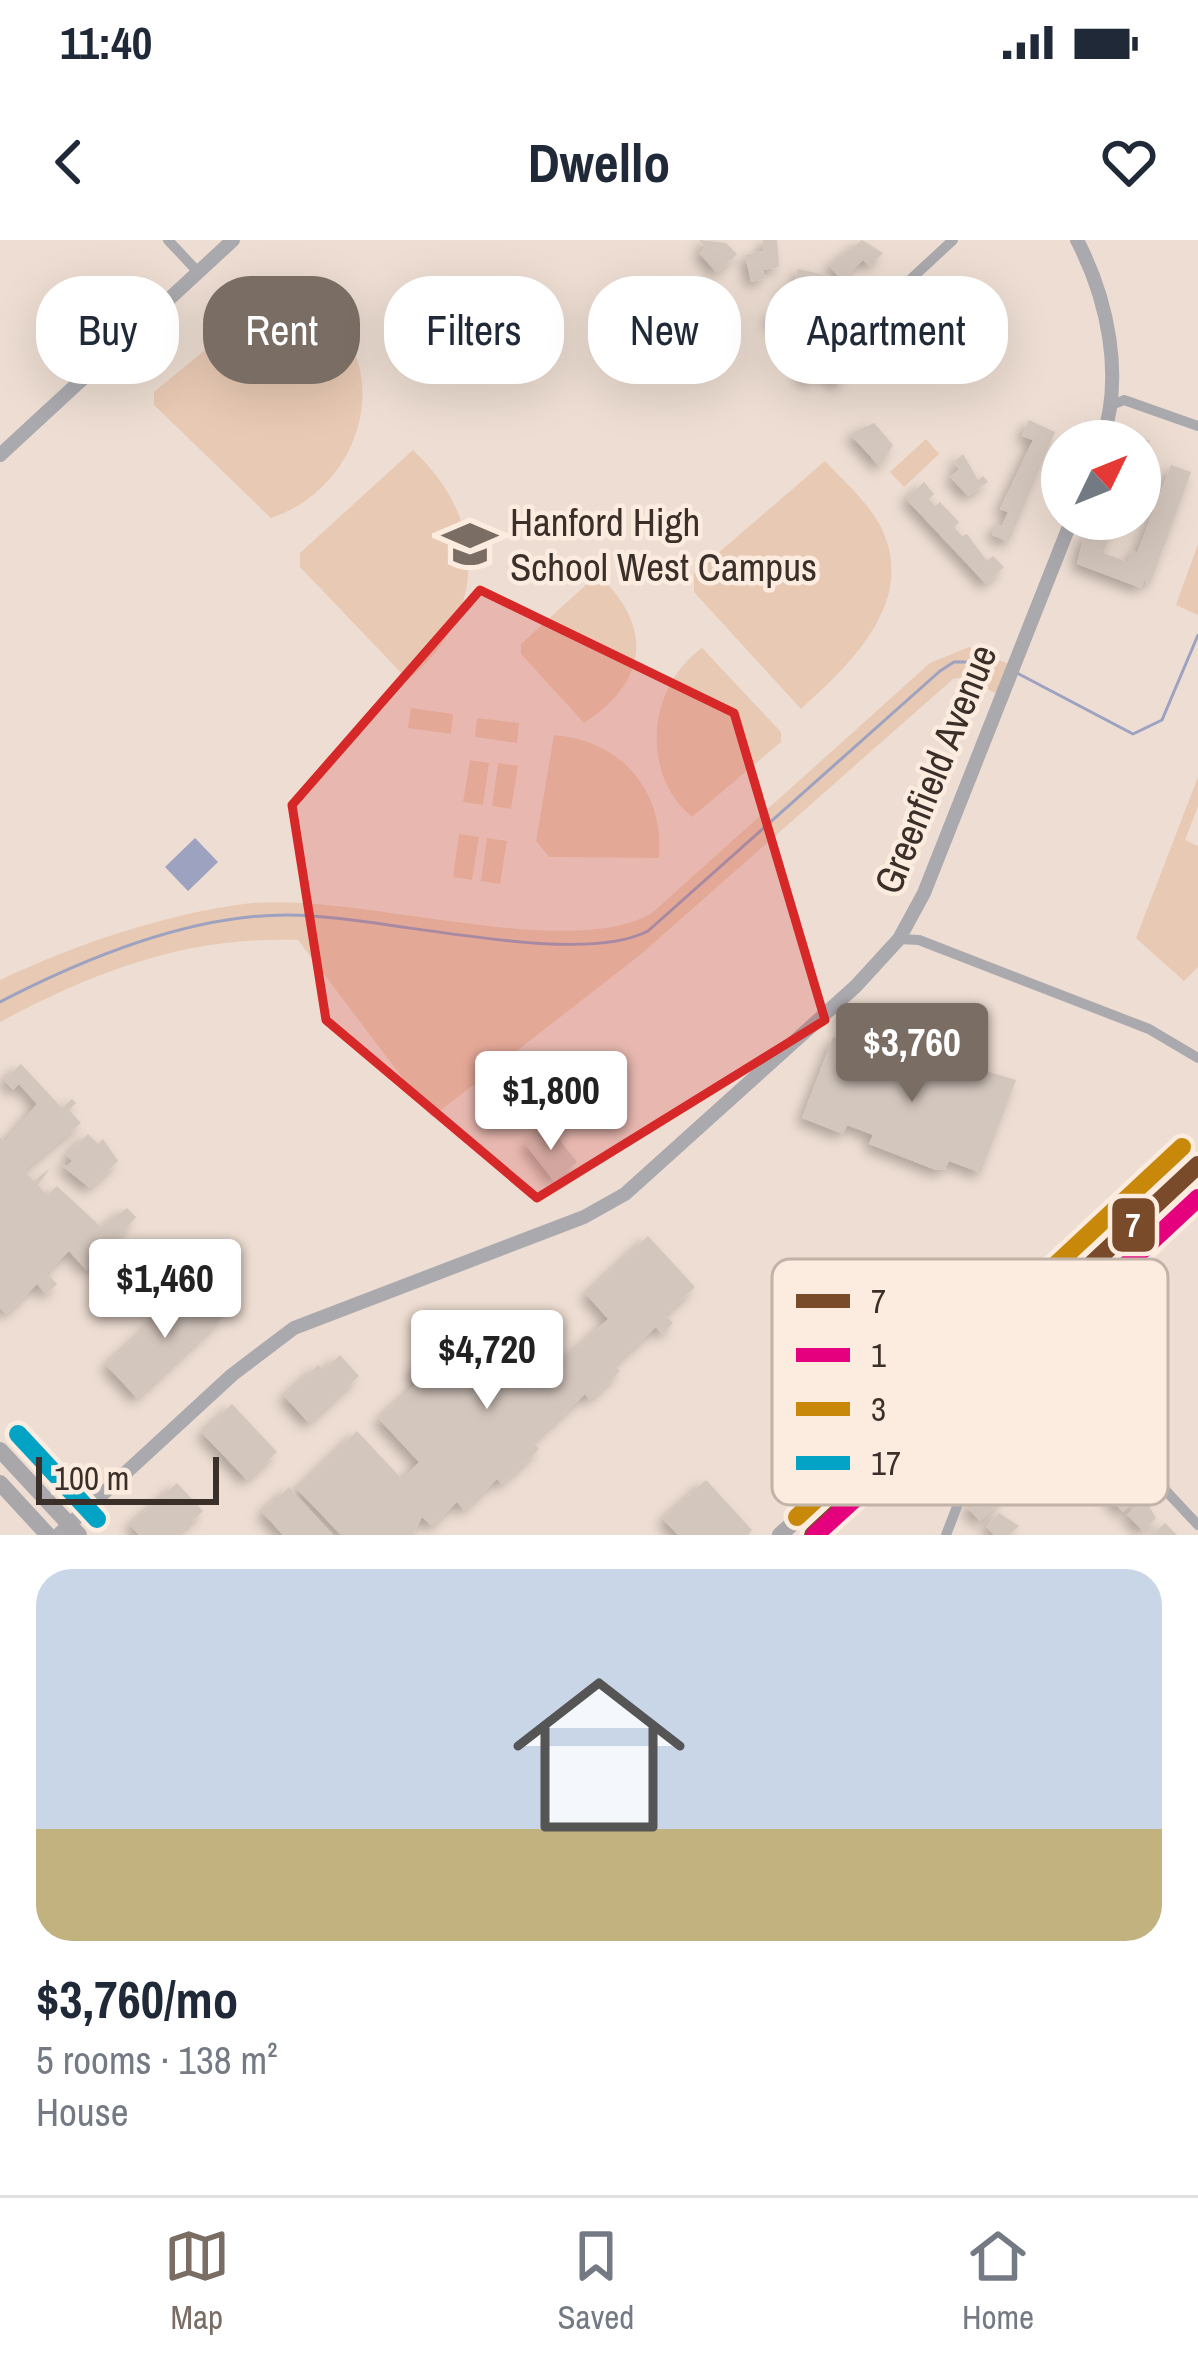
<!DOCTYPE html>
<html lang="en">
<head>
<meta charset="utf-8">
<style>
  body { margin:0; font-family:"Archivo Narrow",sans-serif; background:#f6f6f7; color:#1f2937; height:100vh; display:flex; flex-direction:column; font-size:45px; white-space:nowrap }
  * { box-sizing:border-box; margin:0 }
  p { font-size:39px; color:#747a83 }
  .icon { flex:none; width:66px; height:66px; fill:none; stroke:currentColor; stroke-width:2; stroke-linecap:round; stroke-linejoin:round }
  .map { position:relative; height:1295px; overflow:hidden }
  .panel { display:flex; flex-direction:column; background:#fff; flex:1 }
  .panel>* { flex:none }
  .guide { position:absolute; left:36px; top:36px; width:1128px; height:108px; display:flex; gap:24px }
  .needle { width:78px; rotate:47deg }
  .buttons { position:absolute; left:1041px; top:180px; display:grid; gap:24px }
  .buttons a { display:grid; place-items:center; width:120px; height:120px; border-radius:50%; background:#fff; box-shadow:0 12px 48px #0002; font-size:60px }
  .scale { position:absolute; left:36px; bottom:30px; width:183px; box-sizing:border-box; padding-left:12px; border:6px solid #3b3029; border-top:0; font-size:33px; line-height:42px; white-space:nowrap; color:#3b3029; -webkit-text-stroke:9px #fcebdf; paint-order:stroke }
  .price { position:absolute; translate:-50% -102px; padding:0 27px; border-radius:12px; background:#fff; color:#222; font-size:39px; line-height:78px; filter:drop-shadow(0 3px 6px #0008) }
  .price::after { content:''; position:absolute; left:50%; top:72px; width:36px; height:27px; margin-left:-18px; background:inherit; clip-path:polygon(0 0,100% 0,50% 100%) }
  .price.active { background:#796d64; color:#fff }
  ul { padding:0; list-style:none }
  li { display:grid; align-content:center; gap:24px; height:636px; padding:0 36px }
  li+li { border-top:3px solid #e0e1e3 }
  li span { display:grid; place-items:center; height:372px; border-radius:36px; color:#555 }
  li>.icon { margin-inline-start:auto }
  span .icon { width:216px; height:216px; fill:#fffc; stroke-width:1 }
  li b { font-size:51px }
  .pill { padding:0 42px; border-radius:48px; background:#fff; box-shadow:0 12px 48px #0002; font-size:42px; line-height:108px }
  .pill.active { background:#796d64; color:#fff }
  .status { display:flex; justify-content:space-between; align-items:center; height:84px; padding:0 60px; background:#fff; direction:ltr }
  .status svg { height:33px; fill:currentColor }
  header { display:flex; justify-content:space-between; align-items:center; height:156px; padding:0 36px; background:#fff; font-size:54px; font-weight:700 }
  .dock { display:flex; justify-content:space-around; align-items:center; height:168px; border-top:3px solid #e0e1e3; background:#fff; font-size:33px; color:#747a83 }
  .dock a { display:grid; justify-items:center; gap:6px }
  .dock .active { color:#796d64 }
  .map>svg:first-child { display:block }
</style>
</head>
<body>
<div class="status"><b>11:40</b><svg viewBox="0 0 49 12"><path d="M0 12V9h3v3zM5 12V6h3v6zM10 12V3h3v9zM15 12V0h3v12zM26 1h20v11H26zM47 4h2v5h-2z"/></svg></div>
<header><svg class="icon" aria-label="back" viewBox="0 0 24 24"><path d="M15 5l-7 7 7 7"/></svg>Dwello<svg class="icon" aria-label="heart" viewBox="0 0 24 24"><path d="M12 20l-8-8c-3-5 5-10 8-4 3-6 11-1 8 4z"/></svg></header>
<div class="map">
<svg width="1198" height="1295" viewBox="0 0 1198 1295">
  <defs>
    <filter id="shadow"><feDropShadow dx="-5.5" dy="5.5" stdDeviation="6" flood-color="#0004"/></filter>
  </defs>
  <rect width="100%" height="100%" fill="#edddd2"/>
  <path fill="#e8c9b3" d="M280,48C401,84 381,241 271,278L154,165V152Z
    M926,199L939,214L904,247L890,232Z
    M413,210C489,282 487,373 408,440L300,327V313Z
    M825,221C845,243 873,266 884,294C914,366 847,427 801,469L694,352V334Z
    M1198,304V375L1176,365Z
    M598,334C654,388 648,441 584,483L521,414V404Z
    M969,407L1013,426L1001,456L964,437L953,439L640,715L432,877L298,700C187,696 96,731 0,782V740C74,705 162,675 244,664C352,650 567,723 652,673L930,423Z
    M702,408L781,492V502L692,577C640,534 647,447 702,408Z
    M411,468L453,474L451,494L408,488Z
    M477,478L519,483L517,503L475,497Z
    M554,495C621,500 665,551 659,618L549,617L536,601Z
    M470,520L489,523L483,565L463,562Z
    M498,523L518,526L511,569L492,566Z
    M1198,537V566L1185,600L1198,606V727L1184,741L1136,698Z
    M459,594L479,597L472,640L453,637Z
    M487,598L507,601L500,644L481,641Z"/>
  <path fill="#9ca2c0" d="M195,598L218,622L188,651L165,627Z"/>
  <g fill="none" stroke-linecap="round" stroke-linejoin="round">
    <path stroke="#9ca2c0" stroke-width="3" d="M1017,433L1133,494L1162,480L1198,395
      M0,762C85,718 189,675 286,675C376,674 575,729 648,691L940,431L954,422H981"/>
  </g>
  <path fill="#d3c6bd" filter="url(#shadow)" d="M699,0L726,3L737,14L717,33L699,13L705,7Z
    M763,0H777L779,27L763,30L765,39L751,42L745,15L763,11Z
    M862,0L883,13L870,26L863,20L842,40L829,26Z
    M798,29L830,36L827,50L817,48L814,63L782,56L785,44L794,47Z
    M786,66L792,77L802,72L818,97L795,109L782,84L775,88L768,75Z
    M811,106L848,131L841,145L816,134L813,143L799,137Z
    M1029,180L1055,192L1009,302L992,295L996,284L1002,286L1008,272L1000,269L1033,200L1022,196Z
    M874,183L893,205L880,227L850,194Z
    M1121,189L1150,201L1140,214V201H1116Z
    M963,214L978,240L983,236L988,242L968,256L950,237L960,229L954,222Z
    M1171,225L1191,232L1150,345L1144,340L1141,348L1077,324L1084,295L1091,297L1097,279H1116L1103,313L1128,322L1133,310L1137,313Z
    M924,242L934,254L929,259L935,266L940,262L959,282L954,287L962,296L967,294L987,321L993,316L1004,327L986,344L906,259Z
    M833,797L859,807L854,821L867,826L875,805L923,823L927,813L1016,840L981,933L949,921L945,929L936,930L869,904L873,895L847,885L843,894L802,878Z
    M21,824L62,868L72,859L76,863L69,870L81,883L24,930L34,941L50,928L38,945L47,955L57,946L101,987L127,968L136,977L104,1014L118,1029L109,1037L96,1023L87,1031L69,1011L47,1033L57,1044L46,1054L37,1044L6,1074L0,1068V897L5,902L37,864L19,844L13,850L4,840Z
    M548,886L577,922L554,941L525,904Z
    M88,894L98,904L103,899L118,921L90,948L57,922L67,926L72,921L67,915Z
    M648,996L695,1047L665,1075L673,1083L662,1094L656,1087L614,1125L620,1131L590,1160L585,1154L533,1202L539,1209L502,1244L497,1239L464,1270L457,1262L432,1286L422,1277L413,1295H341L297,1249L357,1191L402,1239L419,1222L379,1179L418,1142L410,1133L423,1120L433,1131L475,1091L531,1151L608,1079L586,1054Z
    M193,1044L224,1076L137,1158L106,1125Z
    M340,1115L359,1136L309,1183L284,1156L318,1125L324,1130Z
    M232,1164L277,1212L247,1240L202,1193Z
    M706,1240L752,1290L748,1295H678L663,1279Z
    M1124,1240L1136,1259L1123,1272L1107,1256Z
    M177,1243L203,1271L177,1295H139L130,1285Z
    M992,1245L1004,1258L980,1281L967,1268Z
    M289,1247L333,1295H283L262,1272Z
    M1144,1258L1156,1278L1143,1291L1127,1275Z
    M999,1273L1019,1286L1009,1295H994L986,1287Z
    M1165,1283L1177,1295H1152Z"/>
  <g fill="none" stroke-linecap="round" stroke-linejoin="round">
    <path stroke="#a9a9ae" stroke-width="10" d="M168,0L198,32
      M857,89L953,0
      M1112,165L1124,160L1198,186
      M899,699L919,700L1149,789L1198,818
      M1018,1093L1198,1285
      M946,1295L985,1194L969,1178"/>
    <path stroke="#a9a9ae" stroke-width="14" d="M1077,0C1108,60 1124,136 1102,201
      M0,215L233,0
      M58,1295L232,1135L294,1088L584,977L625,954L856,746L899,699L924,653L1072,279"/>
    <path stroke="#aaa7ab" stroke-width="16" d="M0,1210L79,1295
      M0,1243L48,1295
      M780,1295L999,1094L1018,1093
      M813,1295L1016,1106L1018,1093L1198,925"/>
    <defs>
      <path id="bus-1" d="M813,1295L1016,1106L1018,1093L1198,925"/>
      <path id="bus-2" d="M815,1295L1009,1118L1034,1111L1198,958"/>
      <path id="bus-3" d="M797,1277L994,1094L1002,1075L1182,907"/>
      <path id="bus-4" d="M18,1194L97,1279"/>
    </defs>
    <use href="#bus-1" stroke="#fcebdf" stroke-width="27"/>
    <use href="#bus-2" stroke="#fcebdf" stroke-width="27"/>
    <use href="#bus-3" stroke="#fcebdf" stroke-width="27"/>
    <use href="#bus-4" stroke="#fcebdf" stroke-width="27"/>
    <use href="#bus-1" stroke="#7a4b2a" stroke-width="18"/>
    <use href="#bus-2" stroke="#e5007d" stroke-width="18"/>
    <use href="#bus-3" stroke="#c8880a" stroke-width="18"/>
    <use href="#bus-4" stroke="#03a3c6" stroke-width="18"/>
  </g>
  <path fill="#d62828" fill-opacity="0.2" stroke="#d62828" stroke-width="9" stroke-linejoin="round" d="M480,350L734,473L825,780L537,958L326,780L292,565Z"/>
  <defs>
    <symbol id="school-bare" viewBox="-9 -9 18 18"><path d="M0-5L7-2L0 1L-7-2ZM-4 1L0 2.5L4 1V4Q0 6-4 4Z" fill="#796d64" stroke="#fcebdf" stroke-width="2.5" paint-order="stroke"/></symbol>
  </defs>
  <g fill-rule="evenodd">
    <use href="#school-bare" x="432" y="266" width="76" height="76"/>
  </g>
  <g text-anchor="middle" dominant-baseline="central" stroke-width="9" stroke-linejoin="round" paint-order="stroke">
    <g font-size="39" fill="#3b3029" stroke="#fcebdf" text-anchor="start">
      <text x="510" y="282">Hanford High<tspan x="510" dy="45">School West Campus</tspan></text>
    </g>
    <g font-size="39" fill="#3b3029" stroke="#fcebdf">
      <text transform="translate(935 529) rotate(-68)">Greenfield Avenue</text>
    </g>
  </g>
  <rect x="772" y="1019" width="396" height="246" rx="18" fill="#fcebdf" stroke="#c2b3a8" stroke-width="3"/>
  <rect x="796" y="1054" width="54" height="14" fill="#7a4b2a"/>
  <rect x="796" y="1108" width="54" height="14" fill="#e5007d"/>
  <rect x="796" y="1162" width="54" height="14" fill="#c8880a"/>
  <rect x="796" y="1216" width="54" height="14" fill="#03a3c6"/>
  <g font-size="33" fill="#3b3029">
    <text x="871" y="1073">7</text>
    <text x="871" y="1127">1</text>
    <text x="871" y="1181">3</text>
    <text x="871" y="1235">17</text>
  </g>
  <rect stroke="#fcebdf" stroke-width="4.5" x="1110" y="956" width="47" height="58" rx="12" fill="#7a4b2a"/>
  <g font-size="33" text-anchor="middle" font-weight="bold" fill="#fff">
    <text x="1133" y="997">7</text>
  </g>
</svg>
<div class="buttons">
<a><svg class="needle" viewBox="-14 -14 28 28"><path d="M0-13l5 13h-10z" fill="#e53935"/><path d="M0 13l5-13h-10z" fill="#747a83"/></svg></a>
</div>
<div class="scale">100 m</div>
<b class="price active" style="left:912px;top:865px">$3,760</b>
<b class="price" style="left:551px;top:913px">$1,800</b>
<b class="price" style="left:165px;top:1101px">$1,460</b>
<b class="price" style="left:487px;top:1172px">$4,720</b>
<div class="guide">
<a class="pill">Buy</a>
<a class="pill active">Rent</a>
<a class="pill">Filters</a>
<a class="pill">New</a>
<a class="pill">Apartment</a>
</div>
</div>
<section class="panel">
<ul>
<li><span style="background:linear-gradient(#c9d6e8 70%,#c2b280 0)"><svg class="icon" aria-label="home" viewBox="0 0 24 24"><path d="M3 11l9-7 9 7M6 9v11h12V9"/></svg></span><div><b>$3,760/mo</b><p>5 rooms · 138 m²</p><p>House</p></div></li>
</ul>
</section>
<nav class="dock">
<a class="active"><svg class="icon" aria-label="map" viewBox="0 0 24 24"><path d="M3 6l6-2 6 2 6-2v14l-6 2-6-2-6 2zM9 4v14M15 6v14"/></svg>Map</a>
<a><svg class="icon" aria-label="saved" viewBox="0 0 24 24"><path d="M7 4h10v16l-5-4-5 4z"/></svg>Saved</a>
<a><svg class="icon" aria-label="home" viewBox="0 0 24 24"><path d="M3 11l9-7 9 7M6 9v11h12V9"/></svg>Home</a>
</nav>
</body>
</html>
